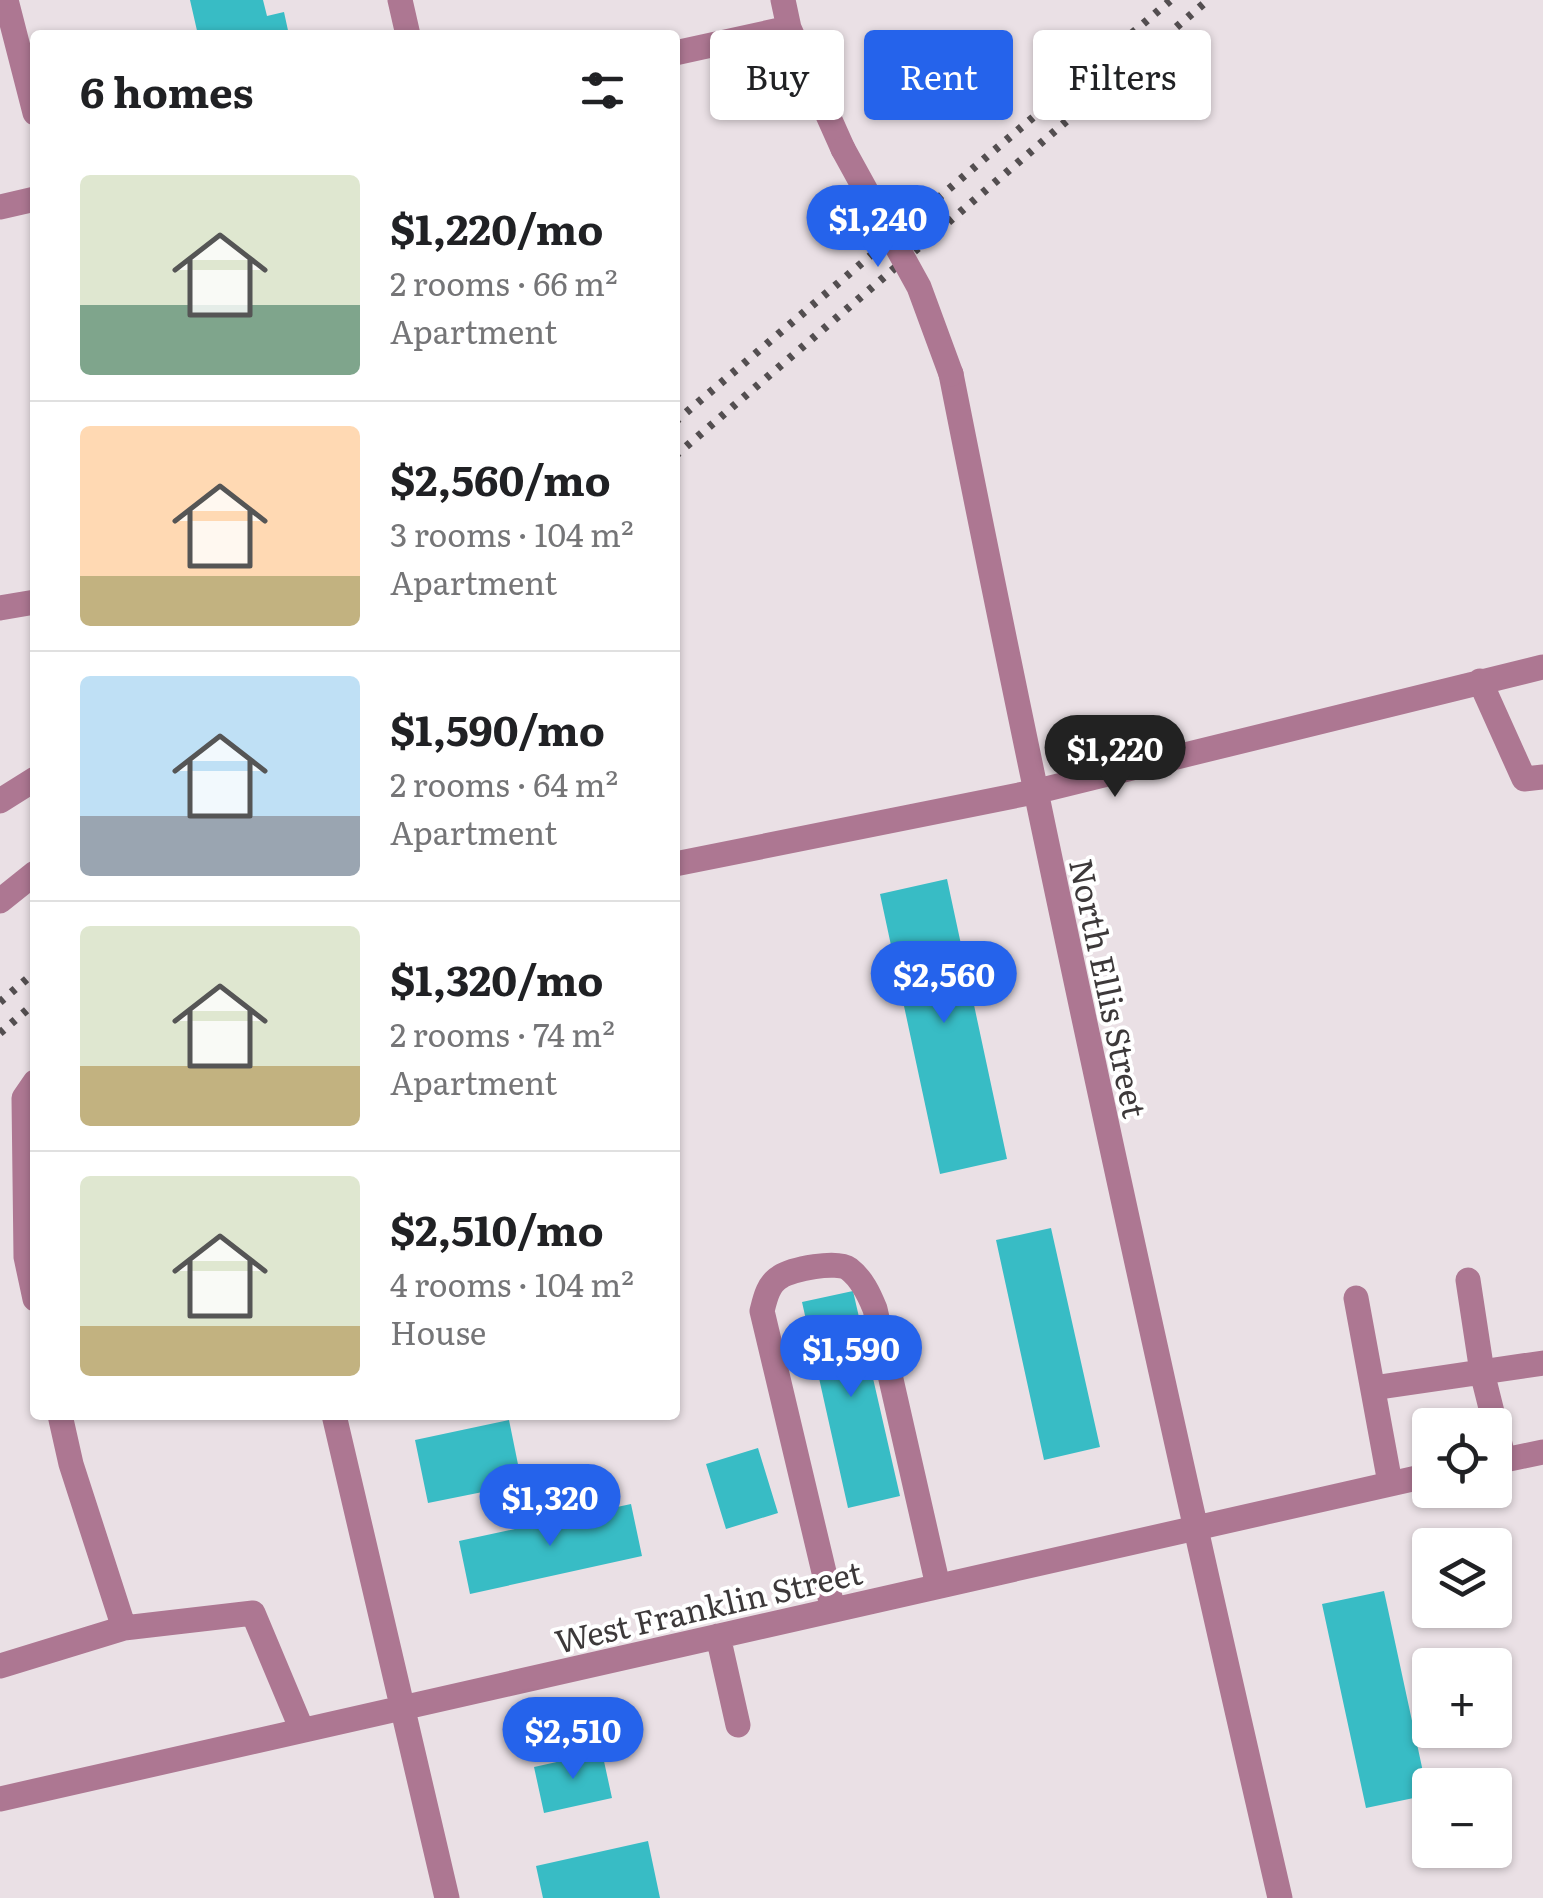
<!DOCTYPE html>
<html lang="en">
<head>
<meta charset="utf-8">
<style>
  body { margin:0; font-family:Literata,serif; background:#f2f2f2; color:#202124; height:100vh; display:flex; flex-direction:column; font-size:38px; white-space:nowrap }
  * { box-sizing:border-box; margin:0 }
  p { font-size:32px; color:#757577 }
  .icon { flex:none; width:55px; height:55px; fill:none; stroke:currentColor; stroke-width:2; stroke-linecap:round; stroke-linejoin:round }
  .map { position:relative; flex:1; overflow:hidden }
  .drawer { position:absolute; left:30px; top:30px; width:650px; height:1390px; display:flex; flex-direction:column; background:#fff; border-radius:10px; box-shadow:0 2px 8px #0004 }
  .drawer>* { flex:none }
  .banner { position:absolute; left:710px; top:30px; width:682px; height:90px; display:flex; gap:20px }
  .controls { position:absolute; left:1412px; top:1408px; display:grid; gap:20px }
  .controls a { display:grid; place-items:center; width:100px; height:100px; border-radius:10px; background:#fff; box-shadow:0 2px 8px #0004; font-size:50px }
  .price { position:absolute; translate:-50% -85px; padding:0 22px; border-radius:35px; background:#2563eb; color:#fff; font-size:32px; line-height:65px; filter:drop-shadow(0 2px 5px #0008) }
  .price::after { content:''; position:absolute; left:50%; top:60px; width:30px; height:22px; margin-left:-15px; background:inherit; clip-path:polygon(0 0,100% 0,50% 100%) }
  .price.selected { background:#222; color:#fff }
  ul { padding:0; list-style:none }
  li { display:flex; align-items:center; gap:30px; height:250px; padding:0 50px }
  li+li { border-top:2px solid #e0e0e0 }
  li span { display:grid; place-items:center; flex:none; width:280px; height:200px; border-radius:10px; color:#555 }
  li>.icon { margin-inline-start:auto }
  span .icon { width:120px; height:120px; fill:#fffc; stroke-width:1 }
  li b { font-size:42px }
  h2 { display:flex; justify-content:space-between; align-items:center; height:120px; padding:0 50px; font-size:42px }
  .pill { padding:0 35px; border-radius:10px; background:#fff; box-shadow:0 2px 8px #0004; font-size:35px; line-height:90px }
  .pill.selected { background:#2563eb; color:#fff }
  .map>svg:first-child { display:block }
</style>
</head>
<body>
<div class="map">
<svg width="1543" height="1898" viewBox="0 0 1543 1898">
  <rect width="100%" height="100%" fill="#eae0e5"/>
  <path fill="#38bcc5" d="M190,0H263L267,16L284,12L289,35H198Z
    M947,879L1007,1159L940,1174L880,894Z
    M1051,1228L1100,1447L1044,1460L996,1240Z
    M853,1291L900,1496L848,1508L802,1302Z
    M509,1420L522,1484L428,1503L415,1440Z
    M758,1448L778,1513L726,1529L706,1464Z
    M631,1504L642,1556L470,1594L459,1541Z
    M1384,1591L1428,1795L1366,1808L1322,1604Z
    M602,1752L612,1798L544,1813L534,1767Z
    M648,1841L660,1898H543L536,1866Z"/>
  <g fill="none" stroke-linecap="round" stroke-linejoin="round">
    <path stroke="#ad7792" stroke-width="25" d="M6,0L35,113
      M400,0L408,35
      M783,0L789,28L843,149
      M675,53L789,28
      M0,207L35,199
      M951,374C1052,884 1163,1391 1280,1898
      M0,608L35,602
      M1480,681L1524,779L1543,777
      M0,801L35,779
      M675,864L1034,792L1543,667
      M0,901L35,873
      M35,1082L24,1098L26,1257L35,1299
      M1468,1280L1482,1372L1504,1460
      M1356,1298L1390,1483
      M1373,1388L1543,1363
      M60,1415L71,1464L124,1628
      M334,1415L447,1898
      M1495,1462L1543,1452
      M833,1610L762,1311C765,1299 768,1284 780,1277C792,1269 837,1260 849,1269C862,1279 869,1294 875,1309L938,1586
      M718,1636L738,1725
      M0,1666L124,1628L253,1613L302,1730
      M0,1799L1430,1475"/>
    <path stroke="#534e50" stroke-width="8" stroke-dasharray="5 10" stroke-linecap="butt" d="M675,422L1171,0
      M675,456L1208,0
      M0,1002L35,972
      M0,1033L35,1003"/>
    <path stroke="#ad7792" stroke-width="25" d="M843,149L919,287L951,374"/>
  </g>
  <g text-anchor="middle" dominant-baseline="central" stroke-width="8" stroke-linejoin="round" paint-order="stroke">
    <g font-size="32" fill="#3d393a" stroke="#fff">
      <text transform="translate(1110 988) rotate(78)">North Ellis Street</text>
      <text transform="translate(708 1605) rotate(-13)">West Franklin Street</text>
    </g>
  </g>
</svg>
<div class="controls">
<a><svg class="icon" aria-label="locate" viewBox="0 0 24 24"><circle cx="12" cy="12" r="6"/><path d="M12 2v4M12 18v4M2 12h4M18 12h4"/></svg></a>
<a><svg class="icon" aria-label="layers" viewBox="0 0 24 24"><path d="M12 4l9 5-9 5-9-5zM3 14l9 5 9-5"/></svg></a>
<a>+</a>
<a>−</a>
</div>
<b class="price" style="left:878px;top:270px">$1,240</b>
<b class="price selected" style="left:1115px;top:800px">$1,220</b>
<b class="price" style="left:944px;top:1026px">$2,560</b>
<b class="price" style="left:851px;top:1400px">$1,590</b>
<b class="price" style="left:550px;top:1549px">$1,320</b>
<b class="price" style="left:573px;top:1782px">$2,510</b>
<div class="banner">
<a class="pill">Buy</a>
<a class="pill selected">Rent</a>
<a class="pill">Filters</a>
</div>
<section class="drawer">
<h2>6 homes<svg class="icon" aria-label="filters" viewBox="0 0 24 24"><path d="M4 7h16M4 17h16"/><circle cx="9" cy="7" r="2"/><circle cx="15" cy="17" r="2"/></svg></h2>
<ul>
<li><span style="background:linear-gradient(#dfe7d0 65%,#7fa58c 0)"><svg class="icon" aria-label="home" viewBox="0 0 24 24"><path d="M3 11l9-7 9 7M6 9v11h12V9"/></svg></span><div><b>$1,220/mo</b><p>2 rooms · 66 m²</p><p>Apartment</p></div></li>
<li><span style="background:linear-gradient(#ffd9b3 75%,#c2b280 0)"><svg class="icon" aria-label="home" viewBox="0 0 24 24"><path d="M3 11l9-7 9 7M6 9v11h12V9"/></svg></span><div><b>$2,560/mo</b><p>3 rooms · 104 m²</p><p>Apartment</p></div></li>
<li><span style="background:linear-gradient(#bfe0f5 70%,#9aa5b1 0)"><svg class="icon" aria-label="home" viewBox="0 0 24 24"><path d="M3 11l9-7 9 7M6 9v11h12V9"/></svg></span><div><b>$1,590/mo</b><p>2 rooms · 64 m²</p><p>Apartment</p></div></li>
<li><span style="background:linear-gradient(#dfe7d0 70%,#c2b280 0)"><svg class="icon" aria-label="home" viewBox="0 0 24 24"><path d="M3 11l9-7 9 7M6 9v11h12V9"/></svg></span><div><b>$1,320/mo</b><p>2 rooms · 74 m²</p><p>Apartment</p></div></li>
<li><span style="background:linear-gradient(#dfe7d0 75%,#c2b280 0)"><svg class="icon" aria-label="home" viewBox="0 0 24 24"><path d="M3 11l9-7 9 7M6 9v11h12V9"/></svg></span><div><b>$2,510/mo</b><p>4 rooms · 104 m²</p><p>House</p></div></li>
</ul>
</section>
</div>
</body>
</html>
